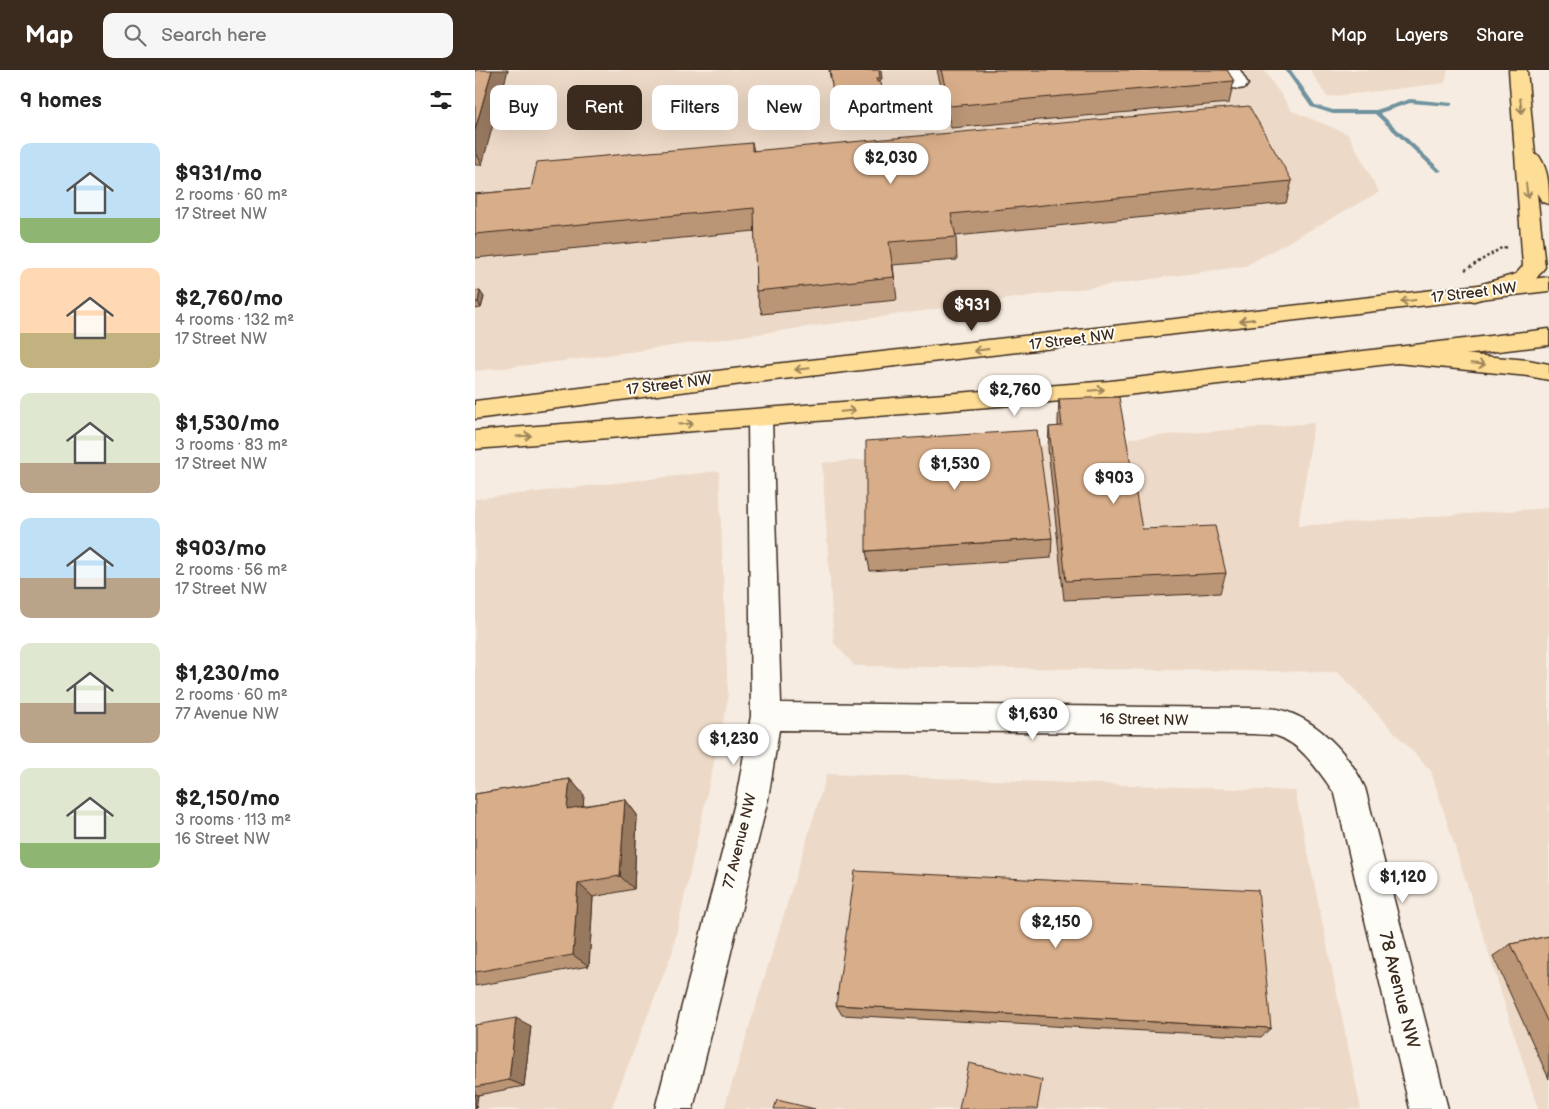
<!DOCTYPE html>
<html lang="en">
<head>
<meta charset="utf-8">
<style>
  body { margin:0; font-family:"Balsamiq Sans",sans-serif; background:#f6f6f6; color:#222; height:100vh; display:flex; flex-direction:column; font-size:19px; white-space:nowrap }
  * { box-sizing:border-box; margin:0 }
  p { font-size:16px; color:#767676 }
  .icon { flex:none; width:28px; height:28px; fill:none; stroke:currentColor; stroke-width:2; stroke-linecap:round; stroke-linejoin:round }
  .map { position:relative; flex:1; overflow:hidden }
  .details { display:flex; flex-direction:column; background:#fff; width:475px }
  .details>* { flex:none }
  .banner { position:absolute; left:15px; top:15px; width:475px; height:45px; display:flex; gap:10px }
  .price { position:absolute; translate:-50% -42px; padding:0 11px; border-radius:18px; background:#fff; color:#222; font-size:16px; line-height:32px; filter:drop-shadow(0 1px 2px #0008) }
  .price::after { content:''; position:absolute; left:50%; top:30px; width:15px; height:11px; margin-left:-8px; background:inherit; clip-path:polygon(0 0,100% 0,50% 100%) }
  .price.current { background:#3b2a1e; color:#fff }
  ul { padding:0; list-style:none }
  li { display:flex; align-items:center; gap:15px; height:125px; padding:0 20px }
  li span { display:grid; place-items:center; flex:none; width:140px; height:100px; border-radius:10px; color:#555 }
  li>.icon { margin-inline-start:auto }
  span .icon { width:60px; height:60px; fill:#fffc; stroke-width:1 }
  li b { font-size:21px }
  h2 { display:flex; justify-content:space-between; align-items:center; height:60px; padding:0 20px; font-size:21px }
  .chip { padding:0 18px; border-radius:10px; background:#fff; box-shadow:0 5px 20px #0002; font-size:18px; line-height:45px }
  .chip.current { background:#3b2a1e; color:#fff }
  header { display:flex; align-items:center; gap:30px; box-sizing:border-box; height:70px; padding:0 25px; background:#3b2a1e; color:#fff }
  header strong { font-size:24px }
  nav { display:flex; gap:28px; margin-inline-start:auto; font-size:18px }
  .search { width:350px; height:45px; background:#f6f6f6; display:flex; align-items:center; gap:12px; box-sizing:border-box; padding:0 18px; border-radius:10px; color:#767676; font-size:19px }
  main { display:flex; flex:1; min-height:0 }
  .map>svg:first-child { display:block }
</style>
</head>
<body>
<header>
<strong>Map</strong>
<div class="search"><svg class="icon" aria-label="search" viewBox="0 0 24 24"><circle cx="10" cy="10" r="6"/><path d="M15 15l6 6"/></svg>Search here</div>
<nav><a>Map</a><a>Layers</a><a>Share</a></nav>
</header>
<main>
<section class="details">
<h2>9 homes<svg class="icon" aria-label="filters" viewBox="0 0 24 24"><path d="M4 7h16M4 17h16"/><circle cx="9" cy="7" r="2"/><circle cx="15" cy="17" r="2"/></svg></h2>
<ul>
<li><span style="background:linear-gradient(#bfe0f5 75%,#8fb573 0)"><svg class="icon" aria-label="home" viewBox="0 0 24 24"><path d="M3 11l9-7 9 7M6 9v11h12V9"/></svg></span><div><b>$931/mo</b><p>2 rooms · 60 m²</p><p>17 Street NW</p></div></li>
<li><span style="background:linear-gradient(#ffd9b3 65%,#c2b280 0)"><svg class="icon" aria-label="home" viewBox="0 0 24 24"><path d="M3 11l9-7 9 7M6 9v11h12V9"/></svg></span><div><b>$2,760/mo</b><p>4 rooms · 132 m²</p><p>17 Street NW</p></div></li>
<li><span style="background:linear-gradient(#dfe7d0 70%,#b9a48a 0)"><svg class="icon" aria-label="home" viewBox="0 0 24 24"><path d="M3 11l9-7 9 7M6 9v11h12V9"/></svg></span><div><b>$1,530/mo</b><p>3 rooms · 83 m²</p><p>17 Street NW</p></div></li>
<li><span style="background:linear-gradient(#bfe0f5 60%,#b9a48a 0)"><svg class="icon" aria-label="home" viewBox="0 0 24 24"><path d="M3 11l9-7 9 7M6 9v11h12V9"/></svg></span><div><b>$903/mo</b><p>2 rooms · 56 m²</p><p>17 Street NW</p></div></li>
<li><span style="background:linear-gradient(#dfe7d0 60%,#b9a48a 0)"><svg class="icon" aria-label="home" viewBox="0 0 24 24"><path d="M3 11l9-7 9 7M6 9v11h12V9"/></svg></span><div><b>$1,230/mo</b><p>2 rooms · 60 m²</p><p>77 Avenue NW</p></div></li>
<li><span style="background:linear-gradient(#dfe7d0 75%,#8fb573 0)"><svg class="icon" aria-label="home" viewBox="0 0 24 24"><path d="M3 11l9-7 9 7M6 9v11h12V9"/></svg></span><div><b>$2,150/mo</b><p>3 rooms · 113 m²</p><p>16 Street NW</p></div></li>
</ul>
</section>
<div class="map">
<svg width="1074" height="1039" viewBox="0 0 1074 1039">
  <rect width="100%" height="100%" fill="#f6ece1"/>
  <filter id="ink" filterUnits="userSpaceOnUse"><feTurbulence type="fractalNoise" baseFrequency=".02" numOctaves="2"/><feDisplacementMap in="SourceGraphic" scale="10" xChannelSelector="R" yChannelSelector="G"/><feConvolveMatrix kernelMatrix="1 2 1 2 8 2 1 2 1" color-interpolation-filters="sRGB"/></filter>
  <g filter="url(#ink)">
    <path fill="#edd9c7" d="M0,0H789L817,41L873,64L904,122L770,196L89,291L0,301Z
      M835,0H973L970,13L852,27Z
      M839,353L823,456L1074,438V1039H1063L956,701L863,602L380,596L359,573L347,393Z
      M244,401L253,629L197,883L136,1039H0V429Z
      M352,704L820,721L886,1039H249Z"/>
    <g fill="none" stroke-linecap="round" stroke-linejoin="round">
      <path fill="#70929f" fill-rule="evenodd" d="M810,0H816L840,35L858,40H901L935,29L977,33V35L975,36L935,33L905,43L967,101L962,102L900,44H858L836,37Z"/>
      <defs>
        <path id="minor" d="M747,0H765L773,14L770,18L764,19L758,18Z
          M285,340L294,343L297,349L306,633L778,638C786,638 794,638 802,639C840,647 874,683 890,718L973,1039H935L860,724C845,703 827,674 802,666C794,664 786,665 778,664L304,660L293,729L218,1039H180L261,729L276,646L273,349L276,343Z"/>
        <path id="major" d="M1074,207V221L282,312L0,349V331L282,296Z
          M1074,259V275L635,327L0,379V361L635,311Z"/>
        <path id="highway" d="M1034,0H1052L1060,85L1064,86C1074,101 1074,116 1074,134L1067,132L1062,123L1070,197L1057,214L999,231L991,229L988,224L991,219L1041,204L1048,196Z
          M920,278L1053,290L1074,294V310L1053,306L912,292L909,286L912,280Z"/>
      </defs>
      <use href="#minor" stroke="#3b2a1e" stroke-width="3"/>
      <use href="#major" stroke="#3b2a1e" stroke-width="3"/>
      <use href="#highway" stroke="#3b2a1e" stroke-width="3"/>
      <path stroke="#3b2a1e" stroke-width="2.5" stroke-dasharray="2.5 2.5" stroke-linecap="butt" d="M990,200L1028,177L1032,178"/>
      <use href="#minor" fill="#fdfcf7" fill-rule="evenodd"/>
      <use href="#major" fill="#fedd96" fill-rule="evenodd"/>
      <use href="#highway" fill="#fedd96" fill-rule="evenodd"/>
    </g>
    <path fill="#ba9576" stroke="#3b2a1e" d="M0,0L7,95H0Z
      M354,0H406L407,9H405L409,38L361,42L357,12H356Z
      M462,0H752L759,11L754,33L476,58Z
      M146,35L144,45L111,48L109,42Z
      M397,41L399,57L367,59L365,43Z
      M277,73L279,81L817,111L811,133L481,166L482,190L418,195L422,230L287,244L281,221L280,161L0,188V124L56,119Z
      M0,221L9,227L6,238L0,239Z
      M584,329L667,459L751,503L745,523L589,530L573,379L574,357H583V351Z
      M577,468L576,488L395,501L391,481Z
      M95,709L109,725L108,736L150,729L162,745L159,819L118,827L114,896L0,916V724Z
      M1074,866V1009L1018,886L1036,874Z
      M361,935L796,958L786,967L367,945Z
      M0,955L56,956L49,1016L3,1025L0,1039Z"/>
    <path fill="#977960" stroke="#3b2a1e" d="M17,0H33L7,95L0,80V60Z
      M144,29L146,35L144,45L142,40Z
      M5,221L9,227L6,238L3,232Z
      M95,709L109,725L107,754L92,739Z
      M150,729L162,745L159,819L145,806Z
      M103,813L118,827L114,896L98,885Z
      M41,948L56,956L49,1016L34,1010Z
      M0,1024L3,1025L1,1039H0Z"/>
    <path fill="#d8ad89" stroke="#3b2a1e" d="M0,0H17L0,60Z
      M355,0H404L405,8H401L402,12H406L407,21L358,25Z
      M466,0H752L759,11L475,36Z
      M144,29L142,40L109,42L111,32Z
      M774,36L817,111L476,144L481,167L414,172L419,207L281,221L279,138L0,164V124L56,119L62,92L277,73V81Z
      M397,41L398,51L366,53L365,43Z
      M0,221H5L3,232H0Z
      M644,327L667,459L740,456L751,503L591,511L574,357L587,356L584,329Z
      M562,360L577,468L391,481V371Z
      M95,709L92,739L150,729L145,806L103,813L98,885L0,902V724Z
      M380,801L783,820L796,958L361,935Z
      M1074,866V955L1036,874Z
      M41,948L34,1010L0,1017V955Z
      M494,993L567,1010L562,1039H484Z
      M302,1030L340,1039H299Z"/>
    <defs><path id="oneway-shaft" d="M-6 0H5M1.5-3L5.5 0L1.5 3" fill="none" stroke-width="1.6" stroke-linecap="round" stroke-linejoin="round" transform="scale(1.25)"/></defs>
    <g stroke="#9c845a">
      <use href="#oneway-shaft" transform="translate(1046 36) rotate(84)"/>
      <use href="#oneway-shaft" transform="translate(1052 121) rotate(83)"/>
      <use href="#oneway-shaft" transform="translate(933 231) rotate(173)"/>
      <use href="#oneway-shaft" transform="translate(772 250) rotate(173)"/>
      <use href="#oneway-shaft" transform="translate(506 280) rotate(173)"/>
      <use href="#oneway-shaft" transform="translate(1003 294) rotate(5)"/>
      <use href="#oneway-shaft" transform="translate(327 299) rotate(174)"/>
      <use href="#oneway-shaft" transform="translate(622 320) rotate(-5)"/>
      <use href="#oneway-shaft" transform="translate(373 341) rotate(-5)"/>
      <use href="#oneway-shaft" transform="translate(211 354) rotate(-4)"/>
      <use href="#oneway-shaft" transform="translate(49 366) rotate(-4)"/>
    </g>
  </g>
  <g text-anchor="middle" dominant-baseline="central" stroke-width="4" stroke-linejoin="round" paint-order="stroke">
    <g font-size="15" fill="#3b2a1e" stroke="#fdfcf7">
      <text transform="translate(999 223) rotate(-7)">17 Street NW</text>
      <text transform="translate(597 270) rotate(-7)">17 Street NW</text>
      <text transform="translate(194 315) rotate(-7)">17 Street NW</text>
      <text transform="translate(669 650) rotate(1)">16 Street NW</text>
      <text transform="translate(265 771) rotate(-76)">77 Avenue NW</text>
    </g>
    <g font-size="18" fill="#3b2a1e" stroke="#fdfcf7">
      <text transform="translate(924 920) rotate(76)">78 Avenue NW</text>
    </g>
  </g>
</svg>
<b class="price" style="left:416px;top:115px">$2,030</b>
<b class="price current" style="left:497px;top:262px">$931</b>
<b class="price" style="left:540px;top:347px">$2,760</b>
<b class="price" style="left:480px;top:421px">$1,530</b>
<b class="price" style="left:639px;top:435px">$903</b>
<b class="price" style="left:558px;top:671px">$1,630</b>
<b class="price" style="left:259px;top:696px">$1,230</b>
<b class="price" style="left:928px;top:834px">$1,120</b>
<b class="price" style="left:581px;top:879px">$2,150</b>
<div class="banner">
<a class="chip">Buy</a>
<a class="chip current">Rent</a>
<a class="chip">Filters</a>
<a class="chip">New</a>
<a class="chip">Apartment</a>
</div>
</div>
</main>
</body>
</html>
